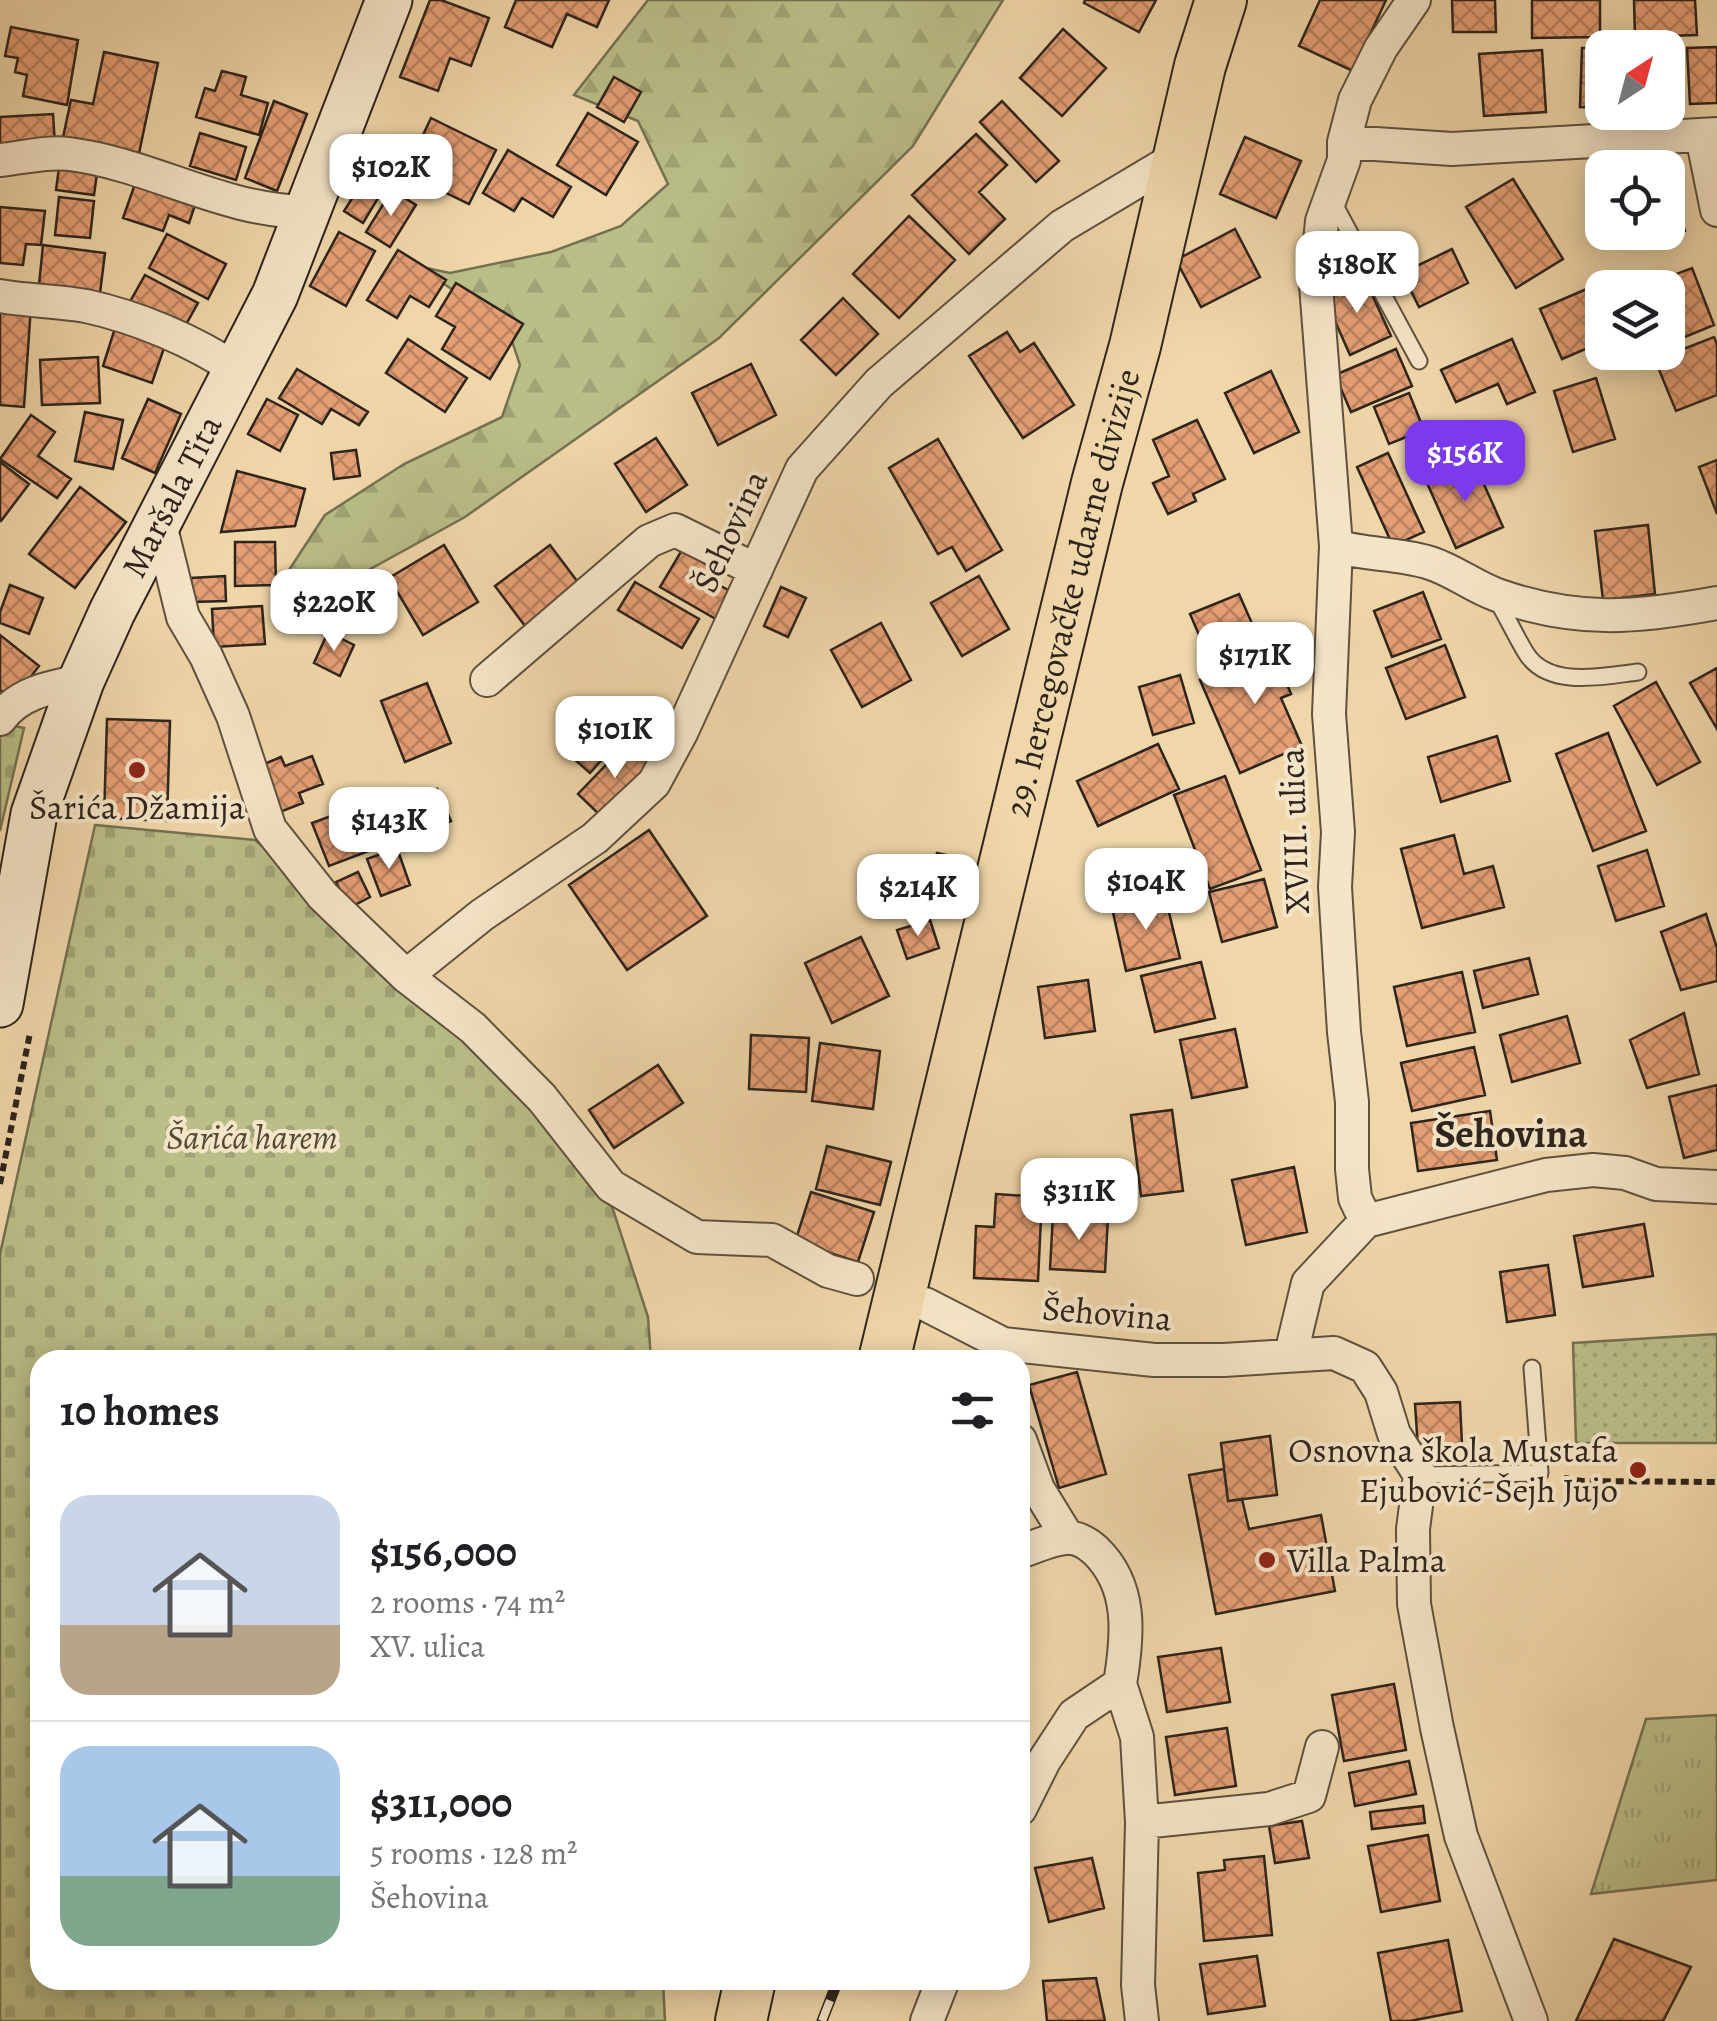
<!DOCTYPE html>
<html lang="en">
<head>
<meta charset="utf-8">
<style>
  body { margin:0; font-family:Alegreya,serif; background:#f6f6f6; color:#202124; height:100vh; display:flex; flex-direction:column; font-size:38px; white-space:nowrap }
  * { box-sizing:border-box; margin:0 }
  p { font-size:32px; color:#757577 }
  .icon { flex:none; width:55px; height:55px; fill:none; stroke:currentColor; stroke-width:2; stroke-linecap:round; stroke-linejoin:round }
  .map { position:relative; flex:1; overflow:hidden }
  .details { position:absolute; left:30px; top:1350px; width:1000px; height:640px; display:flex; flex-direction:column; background:#fff; border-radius:30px; box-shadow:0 5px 25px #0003 }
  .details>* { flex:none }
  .needle { width:65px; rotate:36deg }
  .controls { position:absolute; left:1585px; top:30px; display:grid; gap:20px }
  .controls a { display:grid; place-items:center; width:100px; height:100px; border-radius:20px; background:#fff; box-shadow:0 5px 25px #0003; font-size:50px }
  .price { position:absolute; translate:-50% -85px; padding:0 22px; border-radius:20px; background:#fff; color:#222; font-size:32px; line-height:65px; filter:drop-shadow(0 2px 5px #0008) }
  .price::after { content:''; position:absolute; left:50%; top:60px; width:30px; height:22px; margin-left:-15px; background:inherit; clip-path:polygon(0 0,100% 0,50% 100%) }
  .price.current { background:#7c3aed; color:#fff }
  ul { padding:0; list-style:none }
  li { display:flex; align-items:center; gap:30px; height:250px; padding:0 30px }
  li+li { border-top:2px solid #e0e0e0 }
  li span { display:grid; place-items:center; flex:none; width:280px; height:200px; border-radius:30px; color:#555 }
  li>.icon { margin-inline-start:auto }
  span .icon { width:120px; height:120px; fill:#fffc; stroke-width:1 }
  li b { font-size:42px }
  h2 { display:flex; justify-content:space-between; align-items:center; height:120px; padding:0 30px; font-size:42px }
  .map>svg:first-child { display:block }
</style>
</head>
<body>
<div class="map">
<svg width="1717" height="2021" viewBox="0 0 1717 2021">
  <defs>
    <pattern id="grass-tufts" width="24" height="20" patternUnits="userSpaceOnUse" patternTransform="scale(2.5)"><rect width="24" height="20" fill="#babe88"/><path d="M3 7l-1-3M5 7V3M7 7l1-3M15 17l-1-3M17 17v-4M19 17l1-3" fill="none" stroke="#a0a375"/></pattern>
    <pattern id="forest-firs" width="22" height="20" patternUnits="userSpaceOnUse" patternTransform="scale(2.5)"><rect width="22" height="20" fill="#babe88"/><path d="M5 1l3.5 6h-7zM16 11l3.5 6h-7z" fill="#a0a375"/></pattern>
    <pattern id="cemetery-stones" width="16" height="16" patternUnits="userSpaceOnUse" patternTransform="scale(2.5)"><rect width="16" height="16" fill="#babe88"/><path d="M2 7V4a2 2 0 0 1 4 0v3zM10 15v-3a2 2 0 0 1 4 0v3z" fill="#a0a375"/></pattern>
    <pattern id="park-dots" width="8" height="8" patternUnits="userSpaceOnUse" patternTransform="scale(2.5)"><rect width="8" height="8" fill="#babe88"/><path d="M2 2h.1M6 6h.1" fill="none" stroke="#a0a375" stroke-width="1.8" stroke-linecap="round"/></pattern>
    <pattern id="building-cross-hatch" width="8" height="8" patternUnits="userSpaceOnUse" patternTransform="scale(2.5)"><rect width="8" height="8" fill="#e59f75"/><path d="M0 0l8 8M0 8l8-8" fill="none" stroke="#ba815f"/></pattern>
  </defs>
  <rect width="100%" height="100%" fill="#f0d7aa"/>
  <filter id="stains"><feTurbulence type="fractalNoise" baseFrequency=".002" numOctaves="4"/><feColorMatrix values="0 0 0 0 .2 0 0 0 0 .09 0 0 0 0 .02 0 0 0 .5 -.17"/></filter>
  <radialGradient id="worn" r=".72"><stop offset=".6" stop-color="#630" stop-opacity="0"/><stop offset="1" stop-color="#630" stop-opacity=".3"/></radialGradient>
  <path fill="url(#grass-tufts)" stroke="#747152" stroke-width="2.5" d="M1717,1715V1880L1591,1894L1646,1719Z"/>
  <path fill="url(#forest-firs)" stroke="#747152" stroke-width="2.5" d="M648,0H1003L913,146L719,338L465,517L352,579L274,593L325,515L404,464L502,417L520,365L507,326L417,266L450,273L551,252L621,226L668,184L638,121L574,95Z"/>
  <path fill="url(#cemetery-stones)" stroke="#747152" stroke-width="2.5" d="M4,724L24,728L0,831V730Z
    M95,825L255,840L341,912L406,976L607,1191L648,1317L651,1360H40V1980H663L665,2021H0V1254Z"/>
  <path fill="url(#park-dots)" stroke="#747152" stroke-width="2.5" d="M1717,1334V1443H1576L1573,1343Z"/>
  <path fill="url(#building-cross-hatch)" stroke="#2d241b" stroke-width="2.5" d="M430,0H441L489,18L471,66L450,58L438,91L400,77Z
    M516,0H609L597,27L567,14L552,47L505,27Z
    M1085,0H1156L1139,32L1084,3Z
    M1320,0H1386L1353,71L1299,46Z
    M1452,0H1495L1496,32H1453Z
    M1532,0H1600V37L1532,38Z
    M1634,0H1695L1697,35L1635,37Z
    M11,27L78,40L67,105L23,96L27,75L15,72L18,58L5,56Z
    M1063,29L1106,68L1062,116L1020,78Z
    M1717,47V103L1690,104L1687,48Z
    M1582,48H1602V108L1580,107Z
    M1542,50L1546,112L1484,116L1479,54Z
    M104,52L158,63L138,158L62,142L71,100L93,104Z
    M222,71L246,77L241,95L268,103L259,135L196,117L205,88L215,91Z
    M614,77L641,92L624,122L597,107Z
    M274,101L307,114L277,191L245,178Z
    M1002,101L1059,161L1036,182L980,122Z
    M588,113L638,142L606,195L557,165Z
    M53,114L55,145L0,148V117Z
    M431,118L496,150L469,204L405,173Z
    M200,133L246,147L236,180L190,166Z
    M976,134L1007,165L979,192L1005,219L969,254L912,195Z
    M1245,137L1301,161L1276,218L1220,194Z
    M508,150L571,187L553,217L522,198L514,211L483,193Z
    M360,161L389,180L363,223L344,211L353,197L343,190Z
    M59,168L97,173L94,195L56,190Z
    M1668,178L1685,231L1634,248L1629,232H1668Z
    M1513,179L1563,259L1516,288L1466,207Z
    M136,181L196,202L189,223L169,215L163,231L123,218Z
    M392,190L416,205L390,247L366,232Z
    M59,197L94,201L90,238L55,235Z
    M0,207L45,211L41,245L26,244L23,265L0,263Z
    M909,216L955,260L899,318L853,274Z
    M1235,229L1260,277L1201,307L1176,260Z
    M339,232L375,251L346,306L310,286Z
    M167,234L226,264L208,299L149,268Z
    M43,245L105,253L100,293L39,285Z
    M1452,249L1468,283L1419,307L1402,273Z
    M398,250L446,280L429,307L410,296L397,318L367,300Z
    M1692,268L1714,325L1668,344V288L1642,287Z
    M145,275L198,303L180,335L127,307Z
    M1364,277L1391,336L1350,355L1324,296Z
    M1610,279L1613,288H1602V342L1562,359L1540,309Z
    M456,283L523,324L490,379L442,349L455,327L436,316Z
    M843,298L878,334L836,375L801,340Z
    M0,304L31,306L24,407L0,405Z
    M115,328L165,345L152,383L103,366Z
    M1007,332L1020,352L1034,343L1074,405L1023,438L969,356Z
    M1714,337L1717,344V395L1676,411L1655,360Z
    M408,339L467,378L445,412L386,373Z
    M1512,339L1535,392L1507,404L1498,384L1456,402L1441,370Z
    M1396,349L1412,386L1351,412L1335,375Z
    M98,357L100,403L42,405L40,360Z
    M751,364L776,415L718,445L692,393Z
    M297,369L368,412L359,425L331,409L322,424L279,398Z
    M1271,371L1299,432L1254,453L1225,393Z
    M1596,378L1615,439L1573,452L1554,391Z
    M1409,393L1424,430L1389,444L1374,407Z
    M148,399L181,414L155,473L122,458Z
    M267,399L298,415L280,451L248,434Z
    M85,412L123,420L113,469L75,461Z
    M31,415L55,432L38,456L71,479L57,498L0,459Z
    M1197,420L1225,479L1193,494L1196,501L1168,514L1153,483L1169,476L1153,440Z
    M656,438L687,485L646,512L615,464Z
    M938,439L1002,550L966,571L952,547L938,554L889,468Z
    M356,450L360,476L334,479L331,453Z
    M1388,453L1424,532L1393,546L1357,467Z
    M1717,460V514L1699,467Z
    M0,462L29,484L1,521H0Z
    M1474,462L1503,527L1456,548L1427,483Z
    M237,471L305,489L295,526L221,532Z
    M80,487L126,522L75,588L29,554Z
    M1648,525L1655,594L1603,600L1595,531Z
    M235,542H275L276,585L235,586Z
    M444,545L478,602L423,635L389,578Z
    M550,545L580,585L525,626L495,586Z
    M682,550L716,570L710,580L737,595L721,622L660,587Z
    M336,570L341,622L292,627L286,575Z
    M225,576L226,601L192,602L191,578Z
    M979,576L1009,629L962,656L931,603Z
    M635,582L699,619L682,648L618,610Z
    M10,585L43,598L29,634L0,623V612Z
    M781,587L806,598L788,637L764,626Z
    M1423,592L1441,639L1392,657L1374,611Z
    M1239,594L1258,637L1209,658L1190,614Z
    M262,606L265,644L214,647L212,609Z
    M881,623L911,680L862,707L831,650Z
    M328,632L354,645L340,676L314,663Z
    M0,635L39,666L13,700L0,690Z
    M1289,642L1302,672L1285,679L1291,694L1281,698L1302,746L1240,773L1200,680Z
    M1445,645L1465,697L1406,719L1386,668Z
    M1717,668V729L1690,683Z
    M1180,675L1194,723L1153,735L1139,687Z
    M1656,682L1700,762L1657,785L1614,706Z
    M427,683L451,743L405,762L381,701Z
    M587,699L612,721L619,714L632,726L590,773L564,750L581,731L569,719Z
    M107,719L170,721L167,821L104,818Z
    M1608,733L1646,831L1593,851L1556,754Z
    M1497,736L1510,781L1441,802L1428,757Z
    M627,743L653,767L604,819L578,794Z
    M1158,744L1179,789L1098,826L1077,781Z
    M312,756L323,784L299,793L303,803L280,812L262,765L281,757L285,766Z
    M1225,776L1261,870L1210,889L1174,795Z
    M437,789L451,821L397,844L383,812Z
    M358,806L374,849L329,866L312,823Z
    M649,830L707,916L627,970L569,885Z
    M1454,835L1464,874L1493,866L1504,907L1422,928L1401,849Z
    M397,848L410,885L381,896L367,859Z
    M1647,850L1664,906L1616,921L1598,866Z
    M937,853L964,859L953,911L926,905Z
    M358,872L370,897L349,908L336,882Z
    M1264,879L1277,927L1222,942L1209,892Z
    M1165,896L1180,958L1126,971L1112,908Z
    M1706,914L1717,948V981L1681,990L1661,932Z
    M930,920L939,948L907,959L897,930Z
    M861,937L889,996L832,1023L805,963Z
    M1529,958L1538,994L1483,1008L1474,971Z
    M1201,962L1215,1018L1155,1032L1141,976Z
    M1462,972L1475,1032L1407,1046L1394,987Z
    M1088,980L1095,1031L1045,1038L1038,987Z
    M1684,1013L1699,1074L1647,1088L1630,1040Z
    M1567,1016L1580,1063L1512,1082L1500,1035Z
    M1235,1029L1247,1087L1192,1098L1180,1040Z
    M751,1035L809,1038L806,1092L749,1089Z
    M820,1043L880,1051L873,1109L812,1101Z
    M1474,1047L1485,1095L1412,1111L1401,1063Z
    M658,1065L683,1103L614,1148L589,1110Z
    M1717,1085V1150L1684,1158L1669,1097Z
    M1172,1110L1183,1191L1141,1196L1131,1115Z
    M1490,1111L1497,1160L1418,1171L1411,1123Z
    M827,1146L891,1162L880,1205L816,1189Z
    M1294,1167L1307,1232L1246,1245L1232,1180Z
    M811,1192L874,1212L858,1262L795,1242Z
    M996,1194L1042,1197L1038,1281L974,1278L976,1226L994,1227Z
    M1053,1214L1108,1217L1105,1272L1050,1269Z
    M1644,1224L1653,1276L1583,1287L1574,1236Z
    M1548,1265L1555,1315L1507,1322L1500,1272Z
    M1077,1372L1106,1474L1059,1488L1029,1385Z
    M1460,1402L1462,1445L1418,1448L1415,1404Z
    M1270,1436L1277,1495L1228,1501L1221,1443Z
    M1224,1469L1228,1501L1242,1499L1249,1529L1321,1515L1335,1591L1216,1614L1189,1475Z
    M1221,1648L1230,1702L1167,1712L1158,1657Z
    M1394,1684L1406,1750L1344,1761L1332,1695Z
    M1227,1728L1236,1786L1175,1795L1166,1737Z
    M1409,1761L1416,1794L1355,1806L1349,1773Z
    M1423,1806L1425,1823L1372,1829L1370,1812Z
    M1302,1821L1309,1858L1275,1863L1269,1826Z
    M1428,1835L1440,1901L1381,1912L1368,1846Z
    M1264,1856L1272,1935L1204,1941L1198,1873L1225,1870L1224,1860Z
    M1092,1858L1104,1908L1049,1922L1035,1868Z
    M1614,1939L1691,1967L1663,2021H1576Z
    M1448,1940L1462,2011L1410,2021H1391L1378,1953Z
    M1257,1956L1265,2006L1208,2014L1200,1964Z
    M1096,1978L1105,2021H1047L1043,1981Z"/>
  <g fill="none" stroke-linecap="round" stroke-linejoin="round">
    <defs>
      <path id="lane" d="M1332,200L1419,361
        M1495,597C1506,615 1515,635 1526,653C1548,689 1604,676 1638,672
        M1420,1475L1540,1473L1532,1368"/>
      <path id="street" d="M1702,136L1717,210
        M1344,142L1452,149L1717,134
        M0,160C22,158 47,151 69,154C150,164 225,212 307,212
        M0,296C28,301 58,301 86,306C137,317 194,341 237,370
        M160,524L183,617L206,656L233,716L270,829L323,896L406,976L473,1028L542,1098L611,1186L697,1237L772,1240L828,1271L857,1279
        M1336,546C1365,555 1397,553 1427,562C1452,569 1472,586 1497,595C1576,623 1636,618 1717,603
        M487,680L649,541L675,530L756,570
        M0,719C18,693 51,687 81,681
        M406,976L482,915L595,838L654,783L681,733L802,469L879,383L1062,226L1176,158
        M1366,1221L1355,1198L1352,1169V1102L1344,1032L1335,887L1338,832L1329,714L1336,546L1316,285L1322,221L1344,160V142L1355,100L1381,48L1414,0
        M1366,1221L1546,1175L1593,1170L1625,1173L1656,1184L1717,1187
        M925,1304L1003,1344L1154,1360H1224L1334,1353L1365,1367L1381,1392L1394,1434L1420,1475L1413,1529L1414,1604L1437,1728L1461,1836L1531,2021
        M1291,1354L1308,1283L1366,1221
        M1020,1440L1038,1489L1068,1538
        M1020,1552C1034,1547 1051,1539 1066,1538C1076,1537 1087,1543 1095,1550C1133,1586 1128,1636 1120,1684L1074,1715L1044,1761L1020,1809
        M1120,1684L1137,1737L1142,1822L1138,1985L1142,2021
        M1142,1822L1269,1809L1309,1796L1322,1747
        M927,2021L943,1980"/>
      <g id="secondary">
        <path id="s1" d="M0,1004L34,814L81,681L112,612L275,295L389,0"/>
      </g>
      <g id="primary">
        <path id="s2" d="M884,1360L1097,483L1135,346L1200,66L1221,0"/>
        <path d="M741,2021L750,1980"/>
      </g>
    </defs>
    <use href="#lane" stroke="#5e513f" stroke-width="19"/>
    <use href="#street" stroke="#5e513f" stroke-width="36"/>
    <use href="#secondary" stroke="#2d241b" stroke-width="49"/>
    <use href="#primary" stroke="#2d241b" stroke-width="54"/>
    <path stroke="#2d241b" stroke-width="6" stroke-dasharray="8 5" stroke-linecap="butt" d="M0,1184L30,1033
      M1564,1478L1582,1481L1717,1482"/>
    <use href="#lane" stroke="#f5e5c8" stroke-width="15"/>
    <use href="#street" stroke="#f5e5c8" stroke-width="32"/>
    <use href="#secondary" stroke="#f5e5c8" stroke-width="45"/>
    <use href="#primary" stroke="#f0d7aa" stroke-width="50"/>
    <defs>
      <path id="rail" d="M1020,1620L1021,1619
        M822,2021L838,1980"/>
    </defs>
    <use href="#rail" stroke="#2d241b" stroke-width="11"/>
    <use href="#rail" stroke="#f5e5c8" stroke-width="8" stroke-dasharray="22" stroke-linecap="butt"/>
  </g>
  <g fill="#8f2418" stroke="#f5e5c8" stroke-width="4">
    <circle cx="137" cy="770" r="10"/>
    <circle cx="1638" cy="1470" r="10"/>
    <circle cx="1267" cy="1560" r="10"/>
  </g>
  <g text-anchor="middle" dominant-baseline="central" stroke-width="8" stroke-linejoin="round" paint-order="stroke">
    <g font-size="35" fill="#2d241b" stroke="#f5e5c8">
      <text stroke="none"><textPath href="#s1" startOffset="540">Maršala Tita</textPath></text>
      <text transform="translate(730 531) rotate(-65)">Šehovina</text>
      <text stroke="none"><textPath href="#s2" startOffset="790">29. hercegovačke udarne divizije</textPath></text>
      <text transform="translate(1294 831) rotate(-92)">XVIII. ulica</text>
      <text transform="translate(1107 1313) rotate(5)">Šehovina</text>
    </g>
    <g font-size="35" fill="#2d241b" stroke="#f5e5c8">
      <text x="137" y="807">Šarića Džamija</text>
      <text x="1618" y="1450" text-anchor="end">Osnovna škola Mustafa<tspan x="1618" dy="40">Ejubović-Šejh Jujo</tspan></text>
      <text x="1287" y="1560" text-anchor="start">Villa Palma</text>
    </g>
    <g font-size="35" font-style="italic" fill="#504a36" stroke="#f5e5c8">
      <text x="252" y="1137">Šarića harem</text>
    </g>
    <g font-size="40" font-weight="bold" fill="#2d241b" stroke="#f5e5c8">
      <text x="1511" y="1133">Šehovina</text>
    </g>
  </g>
  <rect width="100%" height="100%" filter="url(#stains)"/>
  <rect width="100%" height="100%" fill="url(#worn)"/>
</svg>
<div class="controls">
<a><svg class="needle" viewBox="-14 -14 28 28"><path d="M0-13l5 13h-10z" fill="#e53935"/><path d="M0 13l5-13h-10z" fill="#757577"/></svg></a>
<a><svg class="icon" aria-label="locate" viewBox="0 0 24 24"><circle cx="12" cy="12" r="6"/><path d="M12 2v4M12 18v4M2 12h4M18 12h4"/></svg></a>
<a><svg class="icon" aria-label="layers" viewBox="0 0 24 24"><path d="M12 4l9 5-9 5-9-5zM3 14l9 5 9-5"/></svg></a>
</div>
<b class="price" style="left:391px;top:219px">$102K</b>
<b class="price" style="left:1357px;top:316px">$180K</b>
<b class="price current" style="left:1465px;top:505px">$156K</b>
<b class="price" style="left:334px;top:654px">$220K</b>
<b class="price" style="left:1255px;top:707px">$171K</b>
<b class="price" style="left:615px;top:781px">$101K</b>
<b class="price" style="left:389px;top:872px">$143K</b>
<b class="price" style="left:1146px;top:933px">$104K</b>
<b class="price" style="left:918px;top:939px">$214K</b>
<b class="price" style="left:1079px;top:1243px">$311K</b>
<section class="details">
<h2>10 homes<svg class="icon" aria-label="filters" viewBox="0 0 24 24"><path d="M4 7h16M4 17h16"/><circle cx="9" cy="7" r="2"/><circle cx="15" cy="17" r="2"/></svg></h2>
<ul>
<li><span style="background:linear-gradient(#c9d6e8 65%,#b9a48a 0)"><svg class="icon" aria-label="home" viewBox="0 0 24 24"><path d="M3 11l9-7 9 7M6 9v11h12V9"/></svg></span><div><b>$156,000</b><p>2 rooms · 74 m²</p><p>XV. ulica</p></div></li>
<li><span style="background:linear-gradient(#a9c7e8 65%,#7fa58c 0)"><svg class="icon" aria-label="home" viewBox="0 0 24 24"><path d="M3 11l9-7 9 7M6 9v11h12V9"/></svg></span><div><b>$311,000</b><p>5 rooms · 128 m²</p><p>Šehovina</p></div></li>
</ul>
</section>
</div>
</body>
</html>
